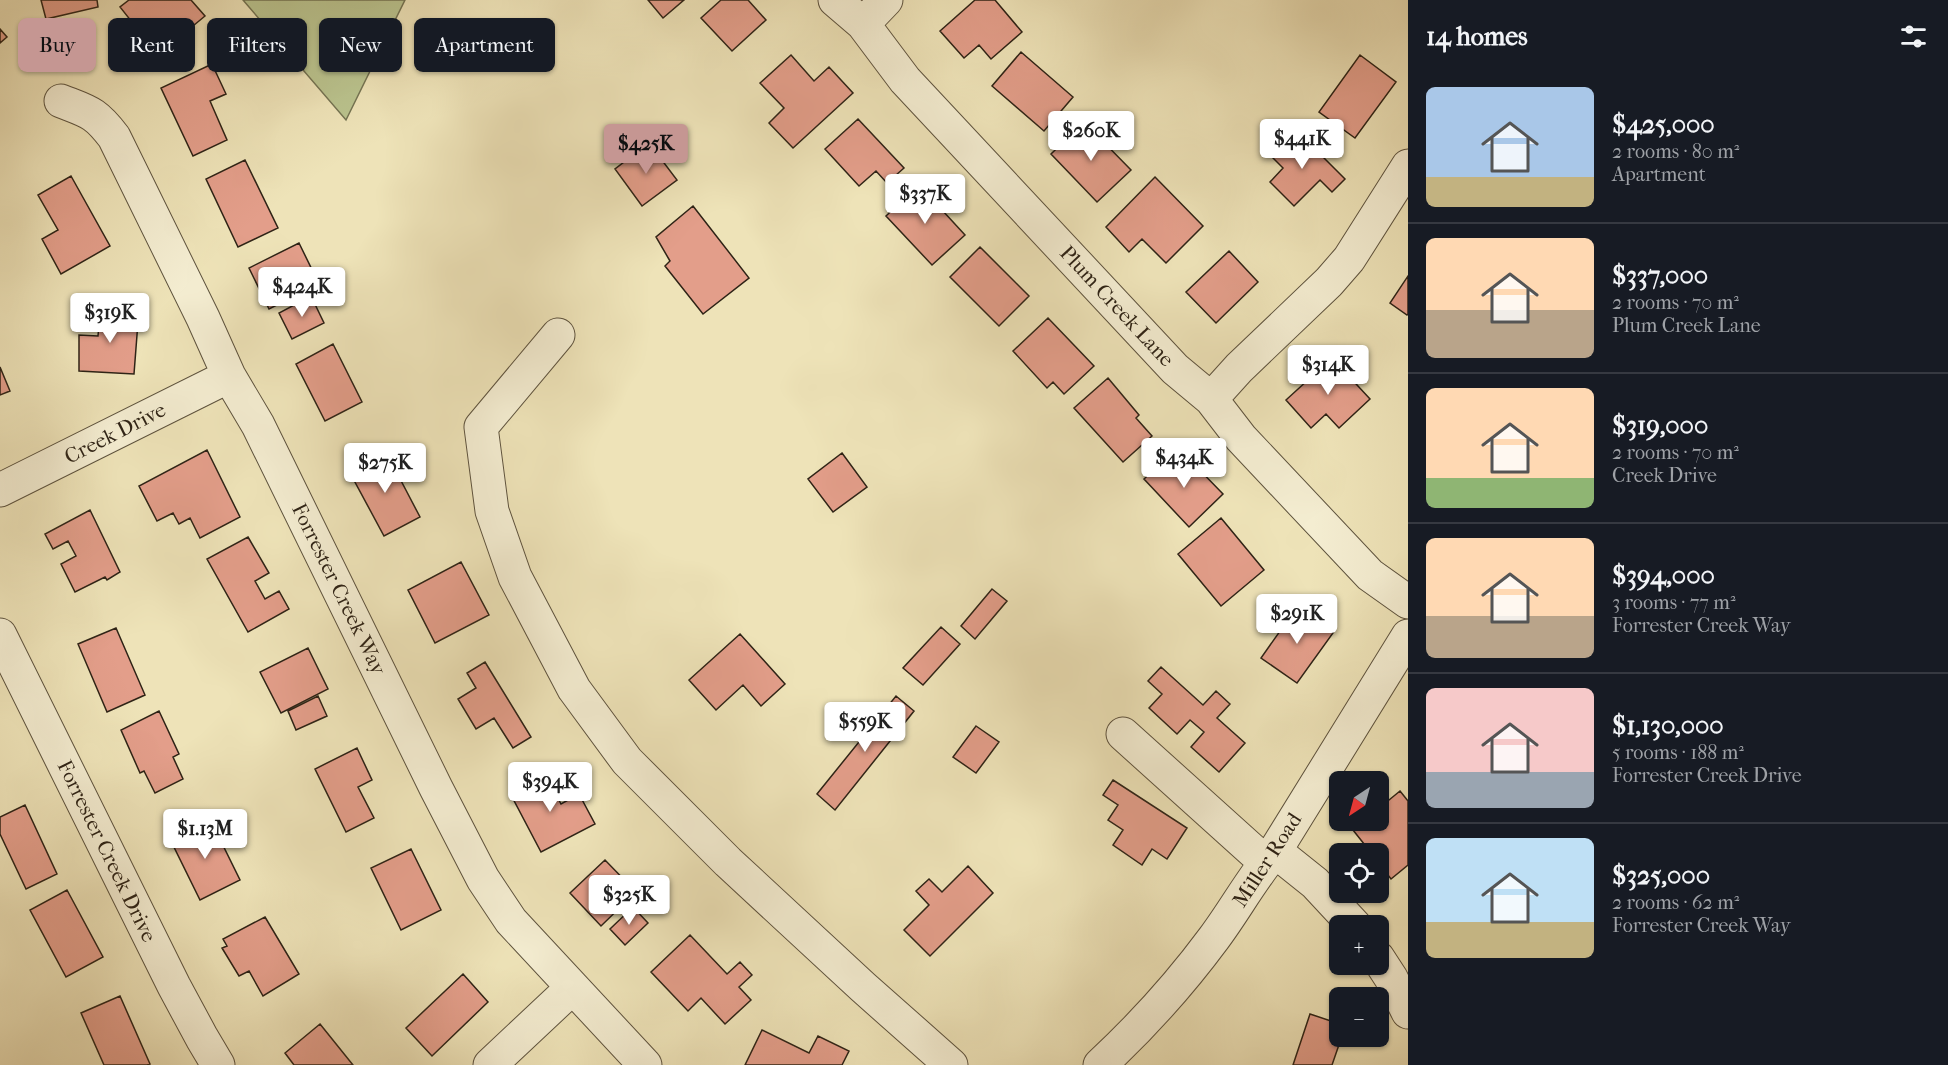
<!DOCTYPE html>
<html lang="en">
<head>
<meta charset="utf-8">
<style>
  body { margin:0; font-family:"IM FELL French Canon",serif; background:#242831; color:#f1f3f6; height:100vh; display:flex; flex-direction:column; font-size:22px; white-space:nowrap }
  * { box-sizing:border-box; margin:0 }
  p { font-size:20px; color:#9ea1a6 }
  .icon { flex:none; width:33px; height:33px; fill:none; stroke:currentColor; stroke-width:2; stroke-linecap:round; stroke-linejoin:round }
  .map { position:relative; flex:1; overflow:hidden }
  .drawer { display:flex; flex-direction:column; background:#171b24; width:540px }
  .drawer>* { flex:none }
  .banner { position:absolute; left:18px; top:18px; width:570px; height:54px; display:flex; gap:12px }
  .needle { width:39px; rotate:216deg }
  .tools { position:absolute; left:1329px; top:771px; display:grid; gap:12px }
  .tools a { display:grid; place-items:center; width:60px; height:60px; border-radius:9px; background:#171b24; box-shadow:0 2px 4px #0004; font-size:30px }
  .price { position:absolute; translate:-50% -51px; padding:0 14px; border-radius:6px; background:#fff; color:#222; font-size:20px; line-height:39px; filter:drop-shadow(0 2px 3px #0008) }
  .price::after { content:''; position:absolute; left:50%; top:36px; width:18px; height:14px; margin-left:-9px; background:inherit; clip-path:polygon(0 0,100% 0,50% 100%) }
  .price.selected { background:#c59692; color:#111 }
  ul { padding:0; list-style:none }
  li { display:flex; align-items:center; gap:18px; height:150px; padding:0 18px }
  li+li { border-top:2px solid #363941 }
  li span { display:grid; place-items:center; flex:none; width:168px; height:120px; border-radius:9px; color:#555 }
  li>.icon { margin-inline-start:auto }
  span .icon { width:72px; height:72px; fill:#fffc; stroke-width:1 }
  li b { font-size:26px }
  h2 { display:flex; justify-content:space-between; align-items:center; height:72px; padding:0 18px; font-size:26px }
  .pill { padding:0 21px; border-radius:9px; background:#171b24; box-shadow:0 2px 4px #0004; font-size:21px; line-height:54px }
  .pill.selected { background:#c59692; color:#111 }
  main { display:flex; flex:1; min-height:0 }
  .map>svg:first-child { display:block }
</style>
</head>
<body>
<main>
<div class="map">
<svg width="1408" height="1065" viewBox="0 0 1408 1065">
  <rect width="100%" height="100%" fill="#eee3b8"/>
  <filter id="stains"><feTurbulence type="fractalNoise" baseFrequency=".00333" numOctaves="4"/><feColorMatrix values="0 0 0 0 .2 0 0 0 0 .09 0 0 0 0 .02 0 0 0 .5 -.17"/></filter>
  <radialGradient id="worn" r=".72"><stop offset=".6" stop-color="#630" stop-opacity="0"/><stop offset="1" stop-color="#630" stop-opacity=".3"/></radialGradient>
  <path fill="#bac38e" stroke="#747352" stroke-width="1.5" d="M243,0H405L346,120Z"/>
  <path fill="#e39e8a" stroke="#2e2316" stroke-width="1.5" d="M41,0H97L98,7L46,19Z
    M129,0H191L205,16L158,55L120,7Z
    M648,0H684L663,18Z
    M721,0H748L766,20L732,51L701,18Z
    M975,0H995L1022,32L991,59L979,45L964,58L940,31Z
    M0,29L7,37L0,43Z
    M1021,52L1073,97L1044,131L992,86Z
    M791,55L814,81L829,67L853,93L793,148L769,123L784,108L760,83Z
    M1360,55L1396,82L1355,138L1319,112Z
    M212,64L226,94L210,101L227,140L193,156L161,88Z
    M858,119L904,168L887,183L876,171L859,186L825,149Z
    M1084,122L1131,170L1097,202L1051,154Z
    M1297,131L1345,179L1332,192L1320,180L1294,206L1270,182L1283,168L1271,156Z
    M649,143L677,180L642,206L615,169Z
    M245,160L278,228L238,247L206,179Z
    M71,176L110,246L61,274L42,239L58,230L38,195Z
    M1155,177L1203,226L1166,263L1142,239L1129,252L1106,227Z
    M919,185L965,235L932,265L886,216Z
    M693,206L749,278L703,314L665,266L670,261L656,237Z
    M299,243L319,284L269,309L249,268Z
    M980,247L1029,296L999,326L950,277Z
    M1229,251L1258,282L1216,323L1186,292Z
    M1408,276V314L1407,315L1390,303Z
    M311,296L324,323L292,339L279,313Z
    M101,302L120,304L118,321L138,322L134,374L79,371V335L98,336Z
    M1048,318L1094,366L1064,394L1053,382L1047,388L1013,351Z
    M333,344L362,402L325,421L296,364Z
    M1332,358L1370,399L1339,428L1326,414L1311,428L1286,400Z
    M0,367L10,391L0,395Z
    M1108,378L1139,415L1136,418L1152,436L1123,462L1074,408Z
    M207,450L240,517L200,538L190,518L179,524L173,513L157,521L139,486Z
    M386,452L420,517L384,536L349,471Z
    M842,453L867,487L833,512L808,479Z
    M1167,458L1178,469L1189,459L1223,494L1189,527L1144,479Z
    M90,510L120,572L107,580L105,577L75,592L61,564L76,556L68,541L53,549L45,534Z
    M1221,518L1264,570L1221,606L1178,554Z
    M248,537L269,573L255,581L265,599L279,591L289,609L248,632L207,559Z
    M461,562L489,615L435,643L408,590Z
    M992,589L1007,601L975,639L961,626Z
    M1297,607L1333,633L1297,683L1261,658Z
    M941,627L960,644L923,685L903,668Z
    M116,628L145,695L107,712L78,644Z
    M740,634L785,684L761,706L743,685L716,710L689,680Z
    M308,648L328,689L281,713L260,672Z
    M485,662L531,737L513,748L494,718L476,729L458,699L476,688L467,673Z
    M1161,667L1203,705L1216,691L1230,704L1217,718L1245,743L1219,772L1191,747L1204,732L1190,720L1177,734L1149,708L1162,694L1148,681Z
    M318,696L327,716L296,730L288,711Z
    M896,696L914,711L835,810L817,794Z
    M159,711L179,754L173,757L183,779L155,793L144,771L140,773L121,730Z
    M976,726L999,742L976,773L953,757Z
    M357,748L372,780L358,787L374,818L346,832L315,769Z
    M545,774L561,804L579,794L595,824L541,852L510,793Z
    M1113,780L1187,828L1167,859L1152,849L1142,865L1113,845L1123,830L1108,820L1118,805L1103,795Z
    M1400,791L1408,801V865L1391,879L1378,862V854H1372L1353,830L1364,820H1378V809Z
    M25,805L57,874L26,889L0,834V817Z
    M210,819L240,880L200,900L170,839Z
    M411,849L441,910L401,930L371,868Z
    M605,860L636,892L601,926L570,893Z
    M968,866L993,893L930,956L904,930L929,905L916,891L929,879L942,892Z
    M67,890L103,957L66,977L30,910Z
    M633,907L648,923L625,945L610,929Z
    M265,917L299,974L263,996L249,971L239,976L222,948L227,946L223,939Z
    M690,935L727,974L740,962L752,975L739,987L751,1000L725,1024L701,998L688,1011L651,972Z
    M463,974L488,1002L432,1056L406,1028Z
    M120,996L150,1064L147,1065H104L81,1013Z
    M1310,1014L1340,1024V1036H1342L1332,1065H1293Z
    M320,1024L353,1065H294L285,1053Z
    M762,1030L809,1053L818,1036L849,1051L842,1065H745Z"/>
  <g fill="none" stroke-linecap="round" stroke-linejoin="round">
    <defs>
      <path id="minor" d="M835,0L863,24L905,80L1175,369L1211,399L1241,438L1370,575L1408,602
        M863,24L886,0
        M61,101C89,112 95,112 114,137L203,318L229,376L258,425L436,788L483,879L511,921L645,1065
        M558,335L481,427L492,511L515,577L574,689L627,761L728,862L863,987L951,1065
        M1211,399L1239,368L1329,282L1349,259L1408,166
        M0,490L229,376
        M0,635L174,986L202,1038L218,1065
        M1123,734L1265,862
        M1275,851L1315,883L1355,926
        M1378,958L1391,978L1408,1012
        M490,1065L572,988
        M1100,1065C1142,1026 1180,984 1214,938C1235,910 1252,878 1275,851L1408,636"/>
    </defs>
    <use href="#minor" stroke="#5e533e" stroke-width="35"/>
    <use href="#minor" stroke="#f4edd1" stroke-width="33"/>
  </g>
  <g text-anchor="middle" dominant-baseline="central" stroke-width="4.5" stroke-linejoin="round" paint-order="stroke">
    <g font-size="21" fill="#2e2316" stroke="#f4edd1">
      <text transform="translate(1117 306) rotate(47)">Plum Creek Lane</text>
      <text transform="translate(115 433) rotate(-27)">Creek Drive</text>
      <text transform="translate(339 589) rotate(64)">Forrester Creek Way</text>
      <text transform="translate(107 851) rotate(64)">Forrester Creek Drive</text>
      <text transform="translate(1267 860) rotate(-57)">Miller Road</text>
    </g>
  </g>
  <rect width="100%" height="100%" filter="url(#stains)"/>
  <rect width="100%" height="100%" fill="url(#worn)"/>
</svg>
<div class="tools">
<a><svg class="needle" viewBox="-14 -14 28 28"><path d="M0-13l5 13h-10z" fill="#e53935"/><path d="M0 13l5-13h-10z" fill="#9ea1a6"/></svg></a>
<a><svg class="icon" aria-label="locate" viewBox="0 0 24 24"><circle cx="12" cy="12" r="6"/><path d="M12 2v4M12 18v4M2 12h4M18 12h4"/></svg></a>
<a>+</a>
<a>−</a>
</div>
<b class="price" style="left:1091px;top:162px">$260K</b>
<b class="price" style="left:1302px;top:170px">$441K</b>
<b class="price selected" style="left:646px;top:175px">$425K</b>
<b class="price" style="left:925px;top:225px">$337K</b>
<b class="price" style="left:302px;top:318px">$424K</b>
<b class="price" style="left:110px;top:344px">$319K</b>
<b class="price" style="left:1328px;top:396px">$314K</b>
<b class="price" style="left:1184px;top:489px">$434K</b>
<b class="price" style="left:385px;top:494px">$275K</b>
<b class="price" style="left:1297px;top:645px">$291K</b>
<b class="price" style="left:865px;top:753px">$559K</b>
<b class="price" style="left:550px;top:813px">$394K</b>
<b class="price" style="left:205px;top:860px">$1.13M</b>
<b class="price" style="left:629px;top:926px">$325K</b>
<div class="banner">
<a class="pill selected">Buy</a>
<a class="pill">Rent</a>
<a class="pill">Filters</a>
<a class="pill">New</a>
<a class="pill">Apartment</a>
</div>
</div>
<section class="drawer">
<h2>14 homes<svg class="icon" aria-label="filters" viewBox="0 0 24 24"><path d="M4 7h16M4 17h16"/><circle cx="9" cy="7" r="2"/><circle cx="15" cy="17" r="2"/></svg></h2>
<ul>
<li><span style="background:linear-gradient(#a9c7e8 75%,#c2b280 0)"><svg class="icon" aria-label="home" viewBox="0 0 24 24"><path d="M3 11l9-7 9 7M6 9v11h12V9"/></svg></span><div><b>$425,000</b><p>2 rooms · 80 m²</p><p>Apartment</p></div></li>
<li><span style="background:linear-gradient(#ffd9b3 60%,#b9a48a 0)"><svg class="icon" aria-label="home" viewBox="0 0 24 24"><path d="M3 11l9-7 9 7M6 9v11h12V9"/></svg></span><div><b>$337,000</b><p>2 rooms · 70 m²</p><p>Plum Creek Lane</p></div></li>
<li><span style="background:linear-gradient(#ffd9b3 75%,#8fb573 0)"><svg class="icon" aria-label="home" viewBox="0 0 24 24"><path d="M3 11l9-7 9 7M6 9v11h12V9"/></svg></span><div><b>$319,000</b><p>2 rooms · 70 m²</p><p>Creek Drive</p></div></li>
<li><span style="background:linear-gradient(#ffd9b3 65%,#b9a48a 0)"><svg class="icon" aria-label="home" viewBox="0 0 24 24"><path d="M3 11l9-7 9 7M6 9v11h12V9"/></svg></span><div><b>$394,000</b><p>3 rooms · 77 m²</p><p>Forrester Creek Way</p></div></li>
<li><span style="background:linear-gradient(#f6c9c9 70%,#9aa5b1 0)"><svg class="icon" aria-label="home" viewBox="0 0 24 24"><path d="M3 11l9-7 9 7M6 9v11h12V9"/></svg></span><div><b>$1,130,000</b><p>5 rooms · 188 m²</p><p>Forrester Creek Drive</p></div></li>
<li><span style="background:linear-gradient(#bfe0f5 70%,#c2b280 0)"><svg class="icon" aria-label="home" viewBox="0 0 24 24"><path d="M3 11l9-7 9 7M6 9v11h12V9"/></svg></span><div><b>$325,000</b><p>2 rooms · 62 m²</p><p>Forrester Creek Way</p></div></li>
</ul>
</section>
</main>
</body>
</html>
